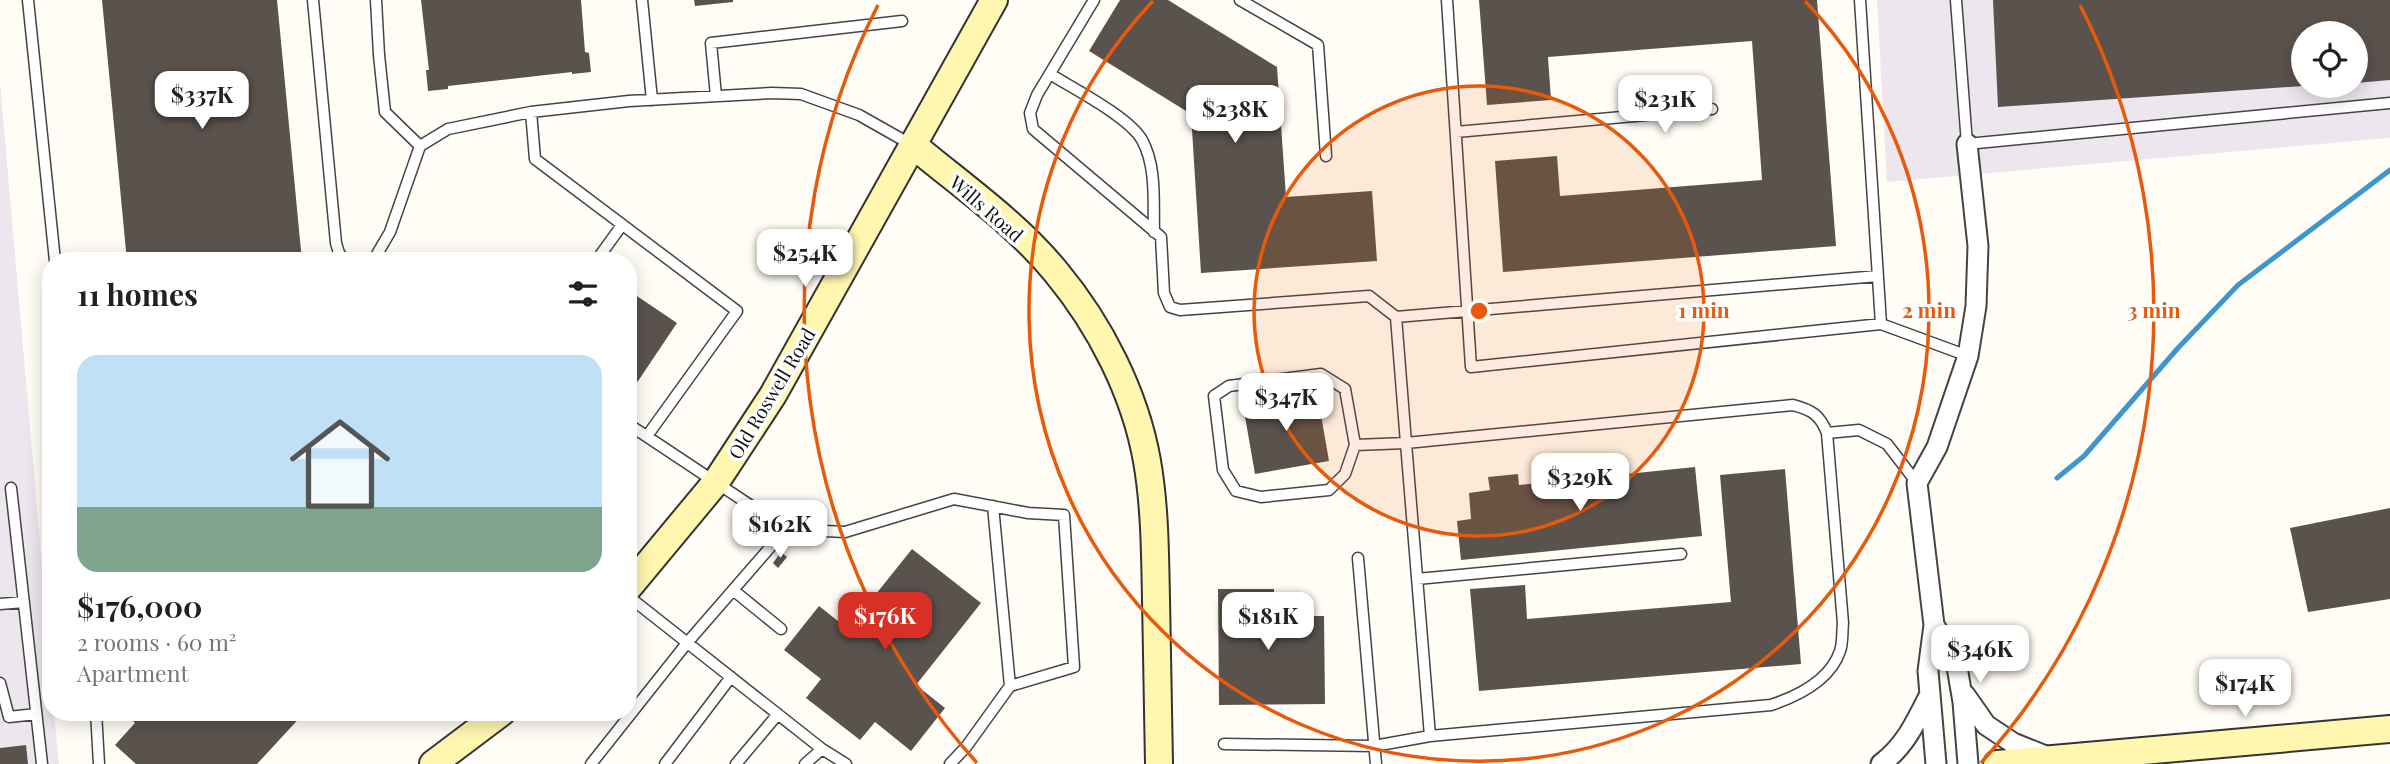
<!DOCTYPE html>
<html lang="en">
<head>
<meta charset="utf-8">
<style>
  body { margin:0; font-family:"Playfair Display",serif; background:#f6f6f6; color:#202124; height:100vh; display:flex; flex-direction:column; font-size:26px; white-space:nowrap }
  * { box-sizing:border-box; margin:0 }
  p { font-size:23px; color:#757577 }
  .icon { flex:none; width:38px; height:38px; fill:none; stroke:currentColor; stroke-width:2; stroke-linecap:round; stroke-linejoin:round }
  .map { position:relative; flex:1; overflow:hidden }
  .panel { position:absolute; left:42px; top:252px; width:595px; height:469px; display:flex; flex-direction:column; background:#fff; border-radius:28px; box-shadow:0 4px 18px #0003 }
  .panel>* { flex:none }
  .tools { position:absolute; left:2291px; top:21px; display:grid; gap:14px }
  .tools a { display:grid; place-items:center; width:77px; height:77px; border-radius:50%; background:#fff; box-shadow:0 4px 18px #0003; font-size:35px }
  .price { position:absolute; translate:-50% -60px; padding:0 16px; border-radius:14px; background:#fff; color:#222; font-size:23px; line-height:46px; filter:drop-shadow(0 2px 4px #0008) }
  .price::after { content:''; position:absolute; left:50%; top:42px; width:21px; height:16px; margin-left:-10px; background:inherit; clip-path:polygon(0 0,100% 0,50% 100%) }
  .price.active { background:#d93025; color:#fff }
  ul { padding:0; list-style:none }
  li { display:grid; align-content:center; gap:14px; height:371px; padding:0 35px }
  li+li { border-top:2px solid #e0e0e0 }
  li span { display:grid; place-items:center; height:217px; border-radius:21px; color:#555 }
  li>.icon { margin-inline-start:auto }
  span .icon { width:126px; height:126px; fill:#fffc; stroke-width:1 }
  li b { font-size:30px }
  h2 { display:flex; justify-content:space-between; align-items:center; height:84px; padding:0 35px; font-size:30px }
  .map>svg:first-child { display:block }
</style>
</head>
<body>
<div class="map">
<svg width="2390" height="764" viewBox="0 0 2390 764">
  <rect width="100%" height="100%" fill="#fffdf5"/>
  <path fill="#eee6ef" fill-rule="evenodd" d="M1877,0H2390V138L1887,182ZM2303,33H2356V86H2303Z
    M0,82L51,669V712H54L59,764H0Z"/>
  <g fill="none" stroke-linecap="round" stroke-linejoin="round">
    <path stroke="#3f96cf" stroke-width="5" d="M2057,478L2084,456L2178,348L2238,285L2390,170"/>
  </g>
  <path fill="#5a524d" d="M102,0H277L302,261H127Z
    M421,0H581L585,52L589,53L591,72L572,74V72L448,86V89L428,91L426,70H429Z
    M694,0H733V2L695,6Z
    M1120,0H1168L1277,67L1286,197L1372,191L1377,261L1201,273L1191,114L1089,51Z
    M1479,0H1817L1836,246L1503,272L1495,161L1557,156L1560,196L1762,180L1752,41L1548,57L1551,100L1487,105Z
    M1993,0H2390V80L2356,83V33H2303V86L1998,107Z
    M628,290L677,323L628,396Z
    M1317,392L1329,461L1255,474L1243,405Z
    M1695,467L1702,536L1461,560L1457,521L1471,519L1469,493L1490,490L1488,477L1518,474L1519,485Z
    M1785,469L1801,664L1479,691L1470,589L1525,585L1527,619L1731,602L1720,475Z
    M2390,508V599L2308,612L2290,528Z
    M912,549L981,603L916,685L945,708L911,751L875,722L860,740L806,698L821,679L784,650L819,606L848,629Z
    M781,552L787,557L778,568L773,563Z
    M1218,589H1274V616H1324L1325,704L1219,705Z
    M124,712H305L257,764H136L115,745L135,723Z
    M26,745L28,764H0V748Z"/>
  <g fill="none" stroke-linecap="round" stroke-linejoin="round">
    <defs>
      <path id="lane" d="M28,0L55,261
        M313,0L336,243L339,253L345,261
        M376,0L379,55L385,112L420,146
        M642,0L652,100
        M1094,0L1037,95L1030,113L1033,129L1161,237L1164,293L1170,307L1180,310L1369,296L1396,317L1406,443L1355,445L1345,389L1321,374L1229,386L1214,396L1223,470L1236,491L1261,497L1329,490L1345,474L1355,445
        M1240,0L1318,45L1326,156
        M1447,0L1471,367L1881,324L1860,0
        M1956,0L1967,144L2390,103
        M1050,74C1074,89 1129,117 1142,140C1157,167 1153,203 1154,232
        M716,96L711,43L902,21
        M531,112L535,159L737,311L647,436
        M1456,132L1712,109
        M420,146L448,129L531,112L629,101L772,93L801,94L859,115L912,145
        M373,261L390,232L420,146
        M596,261L622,225
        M1396,317L1878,276
        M1881,324L1968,356
        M628,424L786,529L845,532L954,499L1028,513L1064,515L1074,667L1010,686L966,747L950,764
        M1827,433L1843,623C1842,631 1843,643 1840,651C1830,681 1798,696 1771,705L1430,736L1406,443L1793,405C1812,410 1820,415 1827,433L1859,430L1887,444L1917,483
        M11,488L42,764
        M993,506L1010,686
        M1358,558L1376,764
        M1417,579L1681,554
        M733,590L781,629
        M628,596L822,749L805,764
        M0,604L24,602
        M0,683L9,717L36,714
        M96,712L99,764
        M1224,744L1374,746L1430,736
        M822,749L846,764
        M591,764L687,643L786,529
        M665,764L731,677
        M736,764L778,714"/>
      <path id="street" d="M1934,625L1956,661L1963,702L1968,764
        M1965,695L1986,725L2013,743L2048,757
        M1881,764C1905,746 1916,722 1929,696
        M1936,764L1928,671L1934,625L1917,483L1937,447L1968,356L1976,306L1978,246L1967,144"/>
      <path id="secondary" d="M913,145C961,185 1016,223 1056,272C1100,325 1135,393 1147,461C1155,507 1155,553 1156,599C1157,654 1158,709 1159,764
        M628,588L716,482L773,395L994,0
        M433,764L502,712
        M1997,764L2390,729"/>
    </defs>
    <use href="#lane" stroke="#444" stroke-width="13"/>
    <use href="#street" stroke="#444" stroke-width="23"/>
    <use href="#secondary" stroke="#333" stroke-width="30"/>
    <use href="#lane" stroke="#fff" stroke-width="10"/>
    <use href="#street" stroke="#fff" stroke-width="19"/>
    <use href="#secondary" stroke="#fff6b0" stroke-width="26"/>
  </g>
  <circle cx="1479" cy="311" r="225" fill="#e8590c" fill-opacity=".12"/>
  <g fill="none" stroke="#e8590c" stroke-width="3.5">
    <circle cx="1479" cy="311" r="225"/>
    <path d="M1805 1A450 450 0 1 1 1153 1"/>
    <path d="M977 763A675 675 0 0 1 878 5M2080 5A675 675 0 0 1 1981 763"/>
  </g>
  <g text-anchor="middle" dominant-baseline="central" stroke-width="7" stroke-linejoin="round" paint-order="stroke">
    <g font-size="19" fill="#111" stroke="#fff">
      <text transform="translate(987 208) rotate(41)">Wills Road</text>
      <text transform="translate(771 393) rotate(-59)">Old Roswell Road</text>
    </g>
  </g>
  <circle cx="1479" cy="311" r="10" fill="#e8590c" stroke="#fff" stroke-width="3.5"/>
  <g font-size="21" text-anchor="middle" font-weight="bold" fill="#e8590c" stroke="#fff" stroke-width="7" stroke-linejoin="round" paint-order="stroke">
    <text x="1704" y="318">1 min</text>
    <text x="1929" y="318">2 min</text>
    <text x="2154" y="318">3 min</text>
  </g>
</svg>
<div class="tools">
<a><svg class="icon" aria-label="locate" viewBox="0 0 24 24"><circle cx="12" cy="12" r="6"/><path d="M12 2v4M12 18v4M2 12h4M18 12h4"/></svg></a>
</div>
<b class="price" style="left:202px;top:131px">$337K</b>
<b class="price" style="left:1665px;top:135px">$231K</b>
<b class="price" style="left:1235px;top:145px">$238K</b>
<b class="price" style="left:805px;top:289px">$254K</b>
<b class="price" style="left:1286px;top:433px">$347K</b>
<b class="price" style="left:1580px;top:513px">$329K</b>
<b class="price" style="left:780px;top:560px">$162K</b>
<b class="price active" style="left:885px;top:652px">$176K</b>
<b class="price" style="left:1268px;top:652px">$181K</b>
<b class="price" style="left:1980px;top:685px">$346K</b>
<b class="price" style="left:2245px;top:719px">$174K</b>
<section class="panel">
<h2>11 homes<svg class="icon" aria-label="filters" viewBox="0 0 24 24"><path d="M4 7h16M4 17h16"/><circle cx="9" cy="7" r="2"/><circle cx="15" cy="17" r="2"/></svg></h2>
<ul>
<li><span style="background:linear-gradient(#bfe0f5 70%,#7fa58c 0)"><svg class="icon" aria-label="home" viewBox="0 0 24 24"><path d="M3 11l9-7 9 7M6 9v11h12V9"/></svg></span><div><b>$176,000</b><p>2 rooms · 60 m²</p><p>Apartment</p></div></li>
</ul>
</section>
</div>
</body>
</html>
